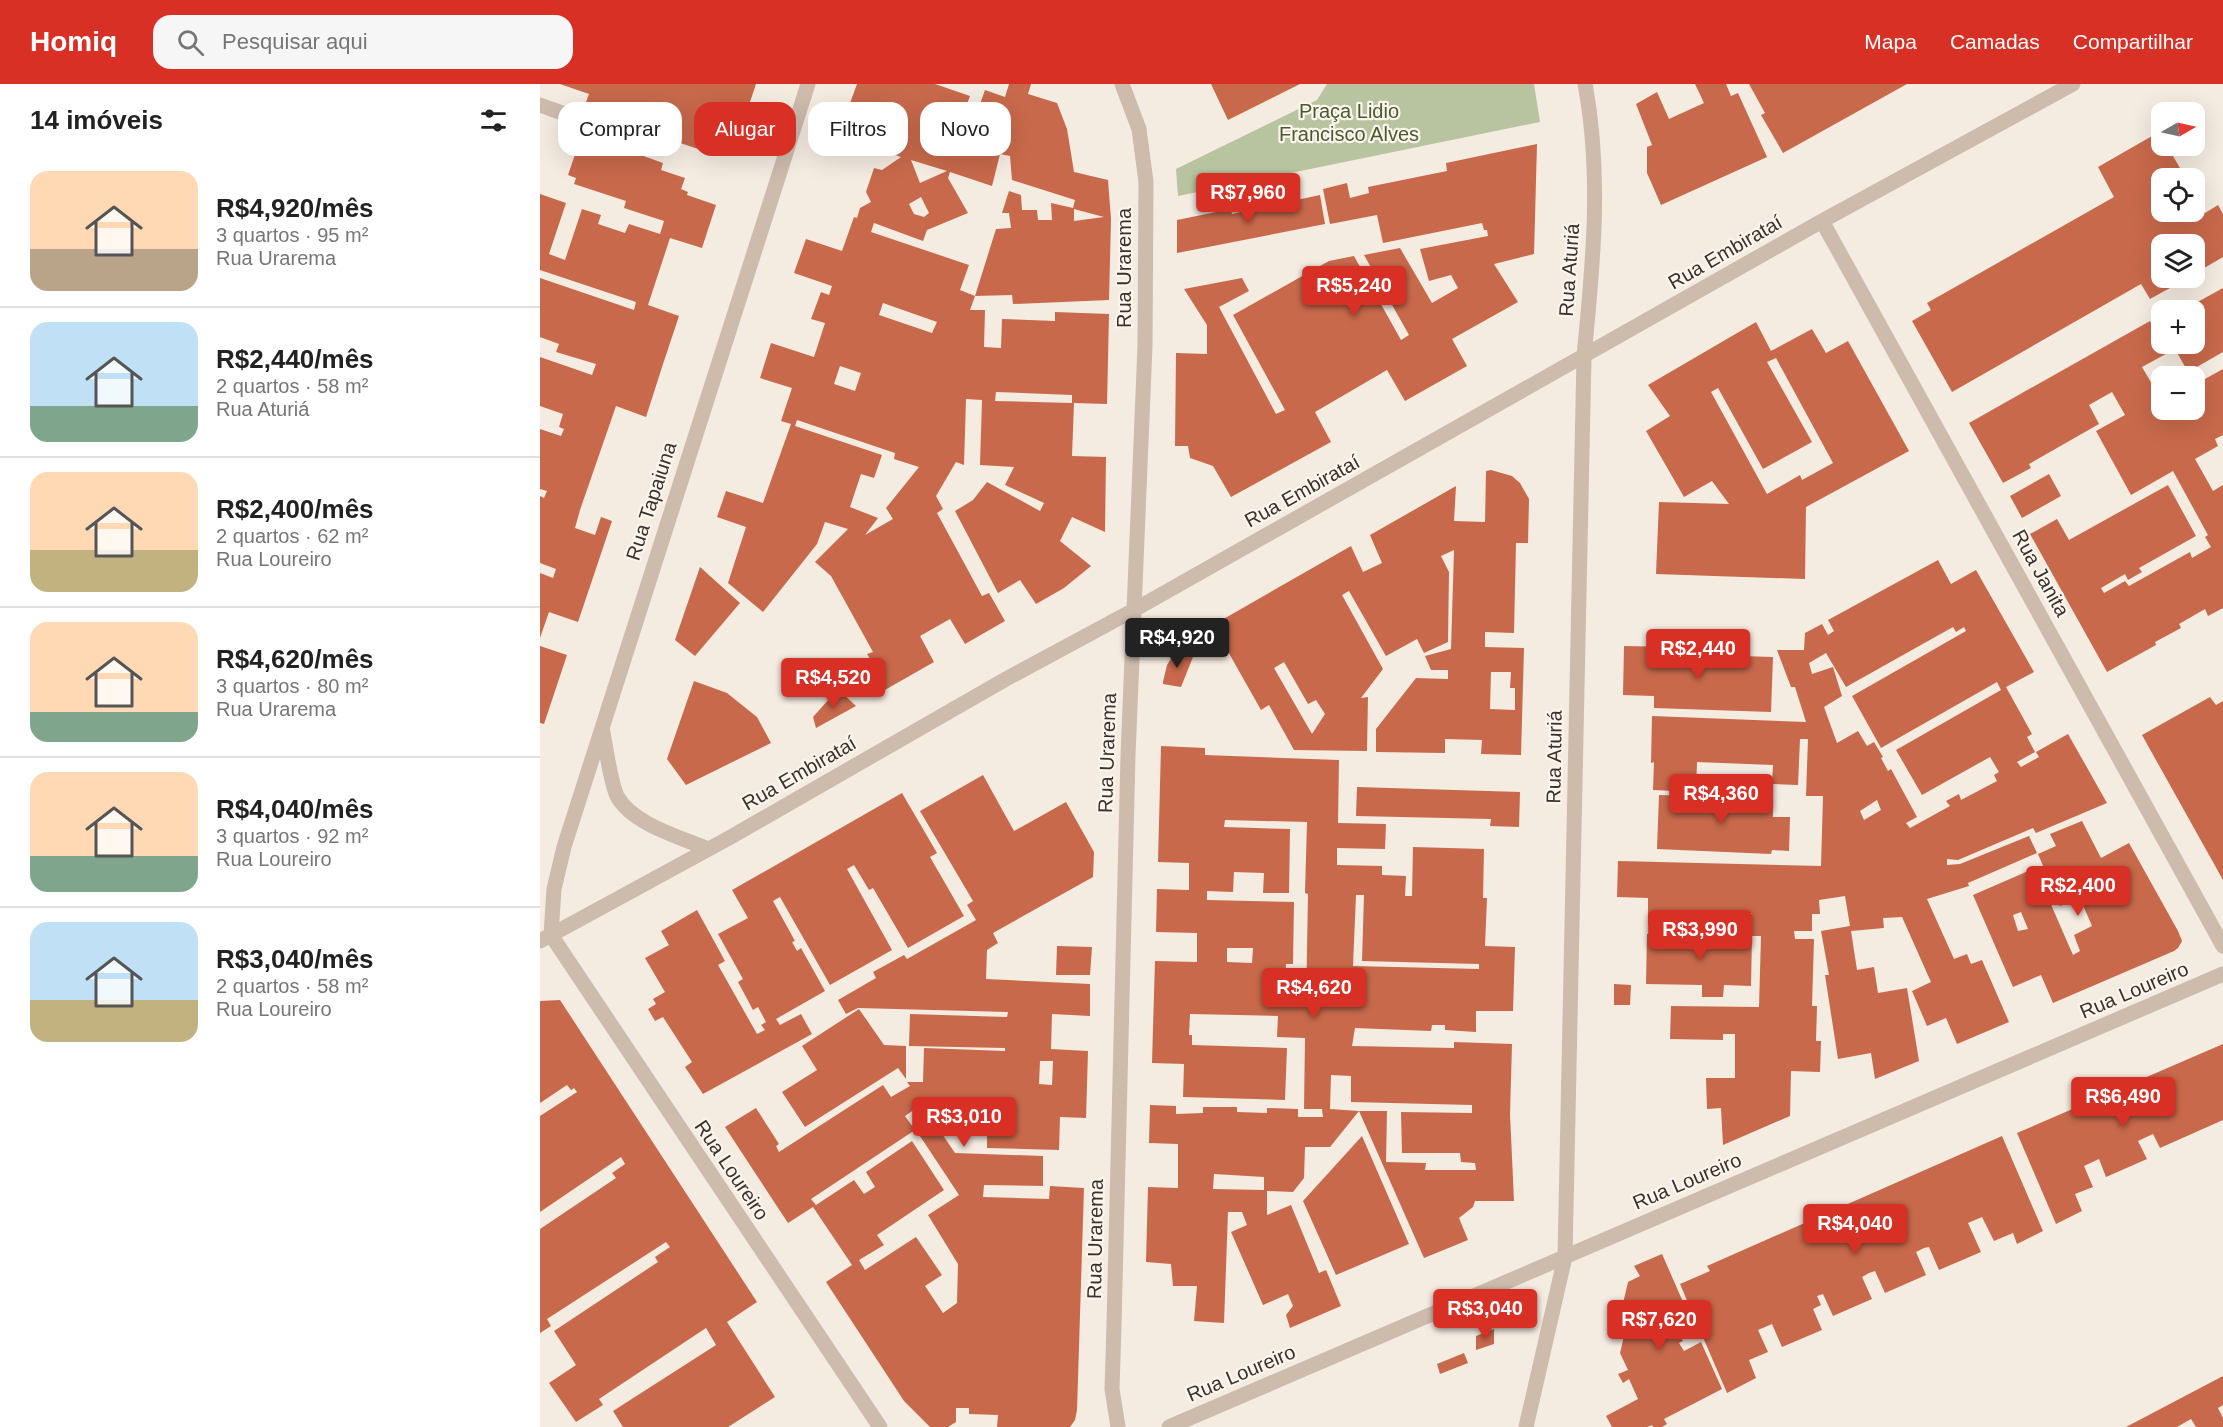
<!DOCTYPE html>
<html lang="pt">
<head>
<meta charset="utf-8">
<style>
  body { margin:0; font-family:Helvetica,sans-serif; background:#f6f6f6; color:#222; height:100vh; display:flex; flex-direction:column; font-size:22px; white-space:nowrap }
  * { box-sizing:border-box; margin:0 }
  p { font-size:20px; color:#767676 }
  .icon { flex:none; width:33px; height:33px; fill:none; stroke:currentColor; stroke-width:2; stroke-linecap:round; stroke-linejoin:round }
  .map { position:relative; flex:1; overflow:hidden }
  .sheet { display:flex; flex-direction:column; background:#fff; width:540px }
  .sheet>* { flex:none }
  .top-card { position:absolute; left:18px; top:18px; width:570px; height:54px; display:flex; gap:12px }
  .needle { width:39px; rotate:81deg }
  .buttons { position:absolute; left:1611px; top:18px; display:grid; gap:12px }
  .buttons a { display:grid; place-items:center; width:54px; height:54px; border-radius:12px; background:#fff; box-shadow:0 6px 24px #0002; font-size:30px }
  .price { position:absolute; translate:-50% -51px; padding:0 14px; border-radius:6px; background:#d93025; color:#fff; font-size:20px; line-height:39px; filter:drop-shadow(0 2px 3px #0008) }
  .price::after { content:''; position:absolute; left:50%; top:36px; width:18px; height:14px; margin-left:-9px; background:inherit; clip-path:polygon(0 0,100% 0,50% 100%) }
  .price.selected { background:#222; color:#fff }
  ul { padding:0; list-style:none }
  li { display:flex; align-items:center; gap:18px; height:150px; padding:0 30px }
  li+li { border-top:2px solid #e0e0e0 }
  li span { display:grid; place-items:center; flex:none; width:168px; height:120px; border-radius:18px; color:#555 }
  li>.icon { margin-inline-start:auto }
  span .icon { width:72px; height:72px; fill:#fffc; stroke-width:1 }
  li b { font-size:26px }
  h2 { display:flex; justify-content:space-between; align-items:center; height:72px; padding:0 30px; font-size:26px }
  .tag { padding:0 21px; border-radius:18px; background:#fff; box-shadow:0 6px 24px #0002; font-size:21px; line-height:54px }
  .tag.selected { background:#d93025; color:#fff }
  header { display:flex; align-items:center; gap:36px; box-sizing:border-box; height:84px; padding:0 30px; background:#d93025; color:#fff }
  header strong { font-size:28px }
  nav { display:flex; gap:33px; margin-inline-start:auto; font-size:21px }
  .search { width:420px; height:54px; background:#f6f6f6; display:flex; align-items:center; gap:15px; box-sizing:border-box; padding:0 21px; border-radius:18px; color:#767676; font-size:22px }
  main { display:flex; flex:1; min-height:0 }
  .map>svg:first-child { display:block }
</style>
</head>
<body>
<header>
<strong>Homiq</strong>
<div class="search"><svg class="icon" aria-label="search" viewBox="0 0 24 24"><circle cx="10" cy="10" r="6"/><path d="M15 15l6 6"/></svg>Pesquisar aqui</div>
<nav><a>Mapa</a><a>Camadas</a><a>Compartilhar</a></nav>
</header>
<main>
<section class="sheet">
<h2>14 imóveis<svg class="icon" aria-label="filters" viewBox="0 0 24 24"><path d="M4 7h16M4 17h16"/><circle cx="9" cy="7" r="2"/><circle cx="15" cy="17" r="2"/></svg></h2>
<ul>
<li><span style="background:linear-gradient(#ffd9b3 65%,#b9a48a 0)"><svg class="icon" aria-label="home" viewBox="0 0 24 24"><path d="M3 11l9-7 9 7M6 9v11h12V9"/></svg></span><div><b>R$4,920/mês</b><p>3 quartos · 95 m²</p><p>Rua Urarema</p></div></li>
<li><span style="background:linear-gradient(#bfe0f5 70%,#7fa58c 0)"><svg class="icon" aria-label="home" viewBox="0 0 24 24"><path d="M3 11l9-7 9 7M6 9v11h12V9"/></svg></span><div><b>R$2,440/mês</b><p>2 quartos · 58 m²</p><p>Rua Aturiá</p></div></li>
<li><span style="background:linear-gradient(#ffd9b3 65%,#c2b280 0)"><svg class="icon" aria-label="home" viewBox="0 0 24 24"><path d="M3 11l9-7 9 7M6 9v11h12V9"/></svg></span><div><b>R$2,400/mês</b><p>2 quartos · 62 m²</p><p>Rua Loureiro</p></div></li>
<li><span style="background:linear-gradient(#ffd9b3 75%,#7fa58c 0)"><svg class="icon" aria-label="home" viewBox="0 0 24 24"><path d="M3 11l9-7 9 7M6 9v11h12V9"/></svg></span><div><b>R$4,620/mês</b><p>3 quartos · 80 m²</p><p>Rua Urarema</p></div></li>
<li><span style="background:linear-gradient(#ffd9b3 70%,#7fa58c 0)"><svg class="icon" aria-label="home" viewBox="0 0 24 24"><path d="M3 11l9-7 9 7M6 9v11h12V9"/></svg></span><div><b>R$4,040/mês</b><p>3 quartos · 92 m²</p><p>Rua Loureiro</p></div></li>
<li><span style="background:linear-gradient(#bfe0f5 65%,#c2b280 0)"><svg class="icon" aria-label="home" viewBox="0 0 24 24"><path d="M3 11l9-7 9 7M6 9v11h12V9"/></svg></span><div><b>R$3,040/mês</b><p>2 quartos · 58 m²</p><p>Rua Loureiro</p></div></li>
</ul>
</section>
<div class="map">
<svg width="1683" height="1343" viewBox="0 0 1683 1343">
  <rect width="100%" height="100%" fill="#f4ebe1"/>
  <path fill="#b8c4a0" d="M787,0H994L1000,38L638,112L636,85L777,16Z"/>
  <path fill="#c8694b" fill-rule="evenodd" d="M20,0H216L193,69L172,63L158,65L43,26L49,10Z
    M317,0H395L430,12L421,36L433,40L445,6L465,13L469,0H491L488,10L517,19L527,45L534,88L568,96L571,135L569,216L473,220L472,211L435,212L430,226H445L444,263L461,264L462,235L515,237V228L569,230L567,320L534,319L532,372L566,373L565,448L532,433L520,457L551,482L524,504L496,520L480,496L458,509L415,427L433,416L447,398L500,427L504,419L465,401L474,383L440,381L442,316L426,315L424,381L416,378L396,412L403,425L397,429L442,512L449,509L465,537L425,560L410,535L380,552L394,578L343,607L327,581L332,578L327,570L333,568L291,492L275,478L308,445L285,438L277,460L223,528L188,499L206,443L177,433L186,407L223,419L251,340L241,337L252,304L220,294L231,259L274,273L285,239L271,235L281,208L289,211L292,202L254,189L266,155L302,167L314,133L317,134L320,124L331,118L326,108L334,84L342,86L361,73L298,52ZM460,70L470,72L472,96L535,116L533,124L511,119L512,136H498L497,126H482L481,111L469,107L462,129H469L471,144L456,145L435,212L420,206L429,181L331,148L334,139L383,157L387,146L428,129L408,94L410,88L452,102ZM371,76L407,87L380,99ZM381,113L389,129L384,133L374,130L369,120ZM534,125L564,133L534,137ZM343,219L397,238L392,249L339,231ZM300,282L321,289L315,307L294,300ZM456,308L532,311V319L455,317ZM257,336L355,369L354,375L379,383L346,424L353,435L325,451L338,434L310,423L321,390L334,394L342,371L255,342Z
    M671,0H760L688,36Z
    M1155,0H1186L1191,12L1198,9L1227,73L1121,121L1107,89V63L1112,61L1096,20L1117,8L1129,35L1164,19Z
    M1209,0H1367L1243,69L1221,31L1225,29Z
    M1619,48L1622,52V62H1627L1646,94H1622V128H1654V110L1665,129L1678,121L1683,130V173L1654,190V160H1622V194H1648L1610,215L1601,200L1412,308L1372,237L1391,226L1387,219L1574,113L1558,83Z
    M42,50L49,53L48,58L66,64L67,59L123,79L121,86L145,94L141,105L148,108L147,111L176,121L162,164L130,154L108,221L139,232L123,280L106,333L76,322L40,426L35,444L55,451L61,433L72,437L38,538L9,528L0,554V489L13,494L16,485L0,479V412L4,414L7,407L0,405V345L21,352L24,345L19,343L23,330L0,322V273L52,291L56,280L16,268L19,260L0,253V194L94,226L96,218L0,186V110L26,119L9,170L25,176L42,125L61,131L58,140L85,149L89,140L120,150L124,137L84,124L86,117L34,100L36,94L28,91Z
    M997,60L994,170L954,180L978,218L912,255L927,282L865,317L847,286L775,328L791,358L691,413L673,382L650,374L648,362H635L636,269L667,270V241L644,205L702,194L709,207L679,223L736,330L745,326L693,231L789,177L814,172L861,256L869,251L824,171L860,164L892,219L918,204L911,191L889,197L880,165L948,152L947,146H944L942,139L843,159L837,131L790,140L783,105L807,99L810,114L829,109L828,103L907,87L906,79Z
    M780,111L785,140L637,169V136L691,125L692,130Z
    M1683,204V268L1648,288L1635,265L1602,283L1619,312L1622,311V326H1654V301L1683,285V351L1675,355L1678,362L1655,375L1673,407L1683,401V524L1668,532L1665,525L1639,540L1641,544L1615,558L1616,561L1567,588L1490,450L1517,435L1529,456L1628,401L1656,452L1599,484L1602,488L1588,496L1585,490L1561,504L1564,509L1585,497L1589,502L1650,468L1652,474L1671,463L1665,453L1668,451L1651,420L1633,387L1591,411L1556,347L1585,331L1572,308L1549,321L1559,340L1489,380L1491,384L1463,399L1429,339L1610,237L1613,243L1622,238V260H1654V226H1643Z
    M1216,238L1231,267L1272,245L1286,269L1308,257L1369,367L1266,423L1265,495L1116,490L1119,418L1189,420L1172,397L1144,413L1106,347L1130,332L1108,301ZM1236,274L1293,379L1262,396L1260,391L1227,410L1171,308L1178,304L1223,385L1272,358L1227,278Z
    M951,386L972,392L980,399L989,415L988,459H976L974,549L945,548V563L984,564L981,671L941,670L942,656L905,655V669L836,668V645L876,594L908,595V586H891L885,572L911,565L914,466L901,472L909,488L908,558L884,569L877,555L846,572L809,507L802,511L843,585L821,614L828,613L827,667L754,666L729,621L721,626L673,541L811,462L823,488L842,479L830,451L916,402L914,437L945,438L946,387ZM744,578L768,620L776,616L785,630L772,650L734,584ZM951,588H971L970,604H975V626L950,625Z
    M1509,390L1521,412L1482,434L1470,412Z
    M1398,476L1411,500L1436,486L1494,588L1466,603L1492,650L1487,653L1495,668L1477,678L1481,683L1499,673L1496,668L1528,650L1567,719L1496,749L1493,744L1418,776L1407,775V781L1420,780L1489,752L1497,769L1428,799L1429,802L1387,815L1414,875L1427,870L1431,880L1442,876L1469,938L1417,960L1406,934L1387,942L1372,907L1391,898L1362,833L1343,834L1344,844L1311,847L1317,886L1334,883L1338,909L1367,904L1379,977L1335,995L1331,969L1298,975L1285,891H1289L1281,847L1310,842L1305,812L1279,816L1280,830H1272V847H1254L1255,855H1274L1272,922H1277L1276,957H1281L1280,988L1251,987L1250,1032L1183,1061L1181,1024L1167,1025L1166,994H1195V950H1183V956L1130,955L1131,922L1219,923L1221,852H1211L1212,829H1191V842L1108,841V814L1077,813L1078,777L1281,782L1283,712H1266L1268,655H1260L1258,701L1232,700L1233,681L1157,678L1156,708L1113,706L1114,678L1111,679L1112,632L1266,638L1255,603H1251L1237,566H1264L1265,549L1282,540L1288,551L1294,547L1288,536ZM1413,543L1416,548L1424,543L1426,547L1312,612L1341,664L1457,598L1461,606L1356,666L1382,711L1450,673L1459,688L1454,691L1457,697L1421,716L1419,710L1406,717L1410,722L1370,744L1366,739L1377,733L1351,685L1348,687L1341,674L1343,673L1334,658L1327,662L1318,647L1297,659L1284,623L1302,612L1293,583L1272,590L1269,579L1286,569L1306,603ZM1337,716L1341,726L1324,736L1320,727Z
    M160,483L200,519L155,572L135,556Z
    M0,562L27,571L4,640L0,639Z
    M1084,562L1137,563L1136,570L1233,573L1231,628L1114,624V612L1083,611Z
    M636,567L653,573L641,603L623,600V598L627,581Z
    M154,597L187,609L217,633L231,659L146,701L127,675Z
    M298,605L316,622L276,644L273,633Z
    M1670,613L1676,621L1683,617V796L1602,651Z
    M621,662L665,664V671L799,676L798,739L846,740L845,765L797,764V781L842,782V791L866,792L865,812H872L873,763L944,765L943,814H947L945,862L975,863L973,927H936V948L905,946V941H892L891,947L815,944L812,962L914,964V958L972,960L970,1030L974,1117H935L933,1123L919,1134L928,1156L884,1174L819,1027H847L846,1078L886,1079L885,1086H936L935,1079L921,1078L920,1069H862L861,1028L932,1029V1021L811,1018V992L791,991L790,1025L819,1027L790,1063H765L764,1094L753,1108L727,1107V1131L751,1121L779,1189L786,1186L801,1222L750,1244L746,1231L753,1222L748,1210L723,1221L691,1148L707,1141L702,1128H688L684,1239L654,1237L657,1202H633L631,1180L606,1178L608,1103L638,1104V1060L609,1059L610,1021L636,1022V1030L663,1029V1023H697V1028L727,1029V1024L758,1025V1033H783L782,1025H764L765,954L737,953L738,932L650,930L649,951H652V961L747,964L745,1016L643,1013L644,980L612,979L615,877L657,878V849L616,848L617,805L649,806V779L618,778ZM685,736L767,738L765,809L768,810L766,923H744L746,880H753L754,818L667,816V807L693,808L694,788L724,789L723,809H749L750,745L684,743ZM816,811H824L822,877L939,880V885L813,882ZM687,864H713L712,879L687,878ZM674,1090L724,1093V1106L673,1105Z
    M443,691L474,747L526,718L554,768L553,793L453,849L458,859L447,866L446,895L550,900V932L512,930L511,965L548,967L546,1034L520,1033L519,1066L447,1064V1032L420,1031V1016H403L384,1024L382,1020L365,1032L375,1046L271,1115L276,1121L314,1096L324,1110L335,1103L326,1088L372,1057L404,1106L337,1151L344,1161L319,1176L325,1186L376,1153L402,1191L385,1202L403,1229L417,1219L418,1180L388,1131L419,1111L380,1052L396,1041L415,1069L503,1072V1102L444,1101L443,1113L509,1115L510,1102L544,1104L537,1326L535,1336L530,1343H457L458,1331L429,1330V1324H416V1338L408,1343H390L364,1317L286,1198L312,1181L273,1123L248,1139L185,1043L216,1024L239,1060L236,1062L239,1068L343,1001L351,1013L370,1002L367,998H383L384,964L465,967V964L369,962L370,930L467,933L468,928L318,924L306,930L298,916L336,894L333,888L364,871L367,875L436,836L427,821L433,817L380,727ZM500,977H513L512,1001L499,1000Z
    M817,703L980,708L979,743L950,742L951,735L816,732Z
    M362,709L397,769L390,773L424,832L368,864L333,804L329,806L314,781L307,785L352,866L290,901L240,813L233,817L255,857L252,858L257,867L261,864L285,907L236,935L240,941L261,930L272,950L163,1010L145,983L152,978L123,933L115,937L108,925L116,920L113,915L125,908L105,874L129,861L121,847L157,826L185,877L178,881L217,950L225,946L221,941L226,938L218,923L213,926L198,898L203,895L178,850L208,834L192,806Z
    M1119,711L1233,715V733H1250L1249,767L1232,766L1231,770L1117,765Z
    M1542,737L1561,774L1589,759L1638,847L1642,857L1638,864L1634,867L1513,919L1501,891L1473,903L1433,811L1495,784L1533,871L1540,867L1534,851L1552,842L1540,814L1520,822L1498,770L1516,762L1510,750ZM1481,828L1488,845L1478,847L1473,831Z
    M1107,850L1212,852L1211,902L1184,901L1183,913H1162V901L1106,900Z
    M517,862L552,863L550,891H516Z
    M1074,900L1091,901L1090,921H1074Z
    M20,916L217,1218L187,1238L235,1313L188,1343H83L73,1327L176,1261L166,1244L59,1315L63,1321L36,1338L9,1299L36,1281L14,1247L118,1178L115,1173L130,1163L126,1158L7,1235L11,1242L0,1249V1145L76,1094L72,1089L85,1080L81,1073L0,1128V1032L37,1008L34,1004L31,1006L27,1001L0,1019V917Z
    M319,925L344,961L366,962V995L358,984L265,1043L242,1008L277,986L262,962Z
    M1683,960V1036L1620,1064L1613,1050L1598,1057L1607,1075L1566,1093L1559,1075L1544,1082L1553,1103L1535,1110L1542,1127L1516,1140L1477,1049Z
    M822,1052L869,1160L796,1191L763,1117Z
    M1462,1052L1503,1147L1477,1160L1473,1149L1454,1157L1442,1133L1428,1139L1441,1168L1399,1186L1389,1163L1384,1164L1376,1168L1386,1191L1345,1209L1335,1187L1329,1189L1322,1193L1332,1215L1293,1232L1283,1210L1277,1212L1281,1221L1273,1225L1282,1246L1242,1263L1232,1240L1218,1246L1228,1268L1209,1276L1216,1294L1187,1309L1140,1200L1170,1187L1167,1182Z
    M1122,1170L1154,1243L1139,1250L1143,1257L1139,1259L1144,1267L1161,1258L1182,1305L1124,1335L1127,1340L1122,1343H1113L1112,1341L1107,1343H1072L1066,1332L1098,1315L1089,1295L1083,1299L1078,1290L1088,1286L1080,1269L1084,1252L1089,1249L1080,1232L1088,1198L1100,1192L1094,1182Z
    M954,1245V1260L936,1266V1252Z
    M924,1269L928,1279L900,1290L897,1280Z
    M1683,1292V1321L1678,1324L1683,1334V1343H1656L1651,1335L1637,1343H1586Z"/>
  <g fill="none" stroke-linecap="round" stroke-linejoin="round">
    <path stroke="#cdbbac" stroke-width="15" d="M0,21L73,47
      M1282,137L1683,862
      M62,644C66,662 70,697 77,712C92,740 140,753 168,765
      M11,851L14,805L24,763L268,0
      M11,851L340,1343
      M0,857L189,754L466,595L594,526L1282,137L1533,0
      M578,1343L572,1305L574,1241L588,671L605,262L606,98L599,45L582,0
      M629,1343L1683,890
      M986,1343L1025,1173L1044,272C1053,181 1062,90 1045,0"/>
  </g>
  <g text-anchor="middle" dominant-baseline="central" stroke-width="4.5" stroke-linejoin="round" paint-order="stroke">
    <g font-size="20" fill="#4a5a2e" stroke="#fbf5ee">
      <text x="809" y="27">Praça Lidio<tspan x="809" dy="23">Francisco Alves</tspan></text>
    </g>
    <g font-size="20" fill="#3b302b" stroke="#fbf5ee">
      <text transform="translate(1185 168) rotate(-30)">Rua Embirataí</text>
      <text transform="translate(584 184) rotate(-90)">Rua Urarema</text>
      <text transform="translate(1029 186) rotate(-86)">Rua Aturiá</text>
      <text transform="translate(762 407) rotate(-29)">Rua Embirataí</text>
      <text transform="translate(111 417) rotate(-72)">Rua Tapaiuna</text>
      <text transform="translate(1501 489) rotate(61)">Rua Janita</text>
      <text transform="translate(567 669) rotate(-88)">Rua Urarema</text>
      <text transform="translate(1014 673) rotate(-89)">Rua Aturiá</text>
      <text transform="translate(259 689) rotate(-30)">Rua Embirataí</text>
      <text transform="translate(1594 906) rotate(-23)">Rua Loureiro</text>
      <text transform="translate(192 1086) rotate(56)">Rua Loureiro</text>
      <text transform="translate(1147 1097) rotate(-23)">Rua Loureiro</text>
      <text transform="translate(555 1155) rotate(-89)">Rua Urarema</text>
      <text transform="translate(701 1289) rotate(-23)">Rua Loureiro</text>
    </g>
  </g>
</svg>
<div class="buttons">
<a><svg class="needle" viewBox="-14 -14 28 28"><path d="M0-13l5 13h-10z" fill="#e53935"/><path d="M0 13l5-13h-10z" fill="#767676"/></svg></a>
<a><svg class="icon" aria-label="locate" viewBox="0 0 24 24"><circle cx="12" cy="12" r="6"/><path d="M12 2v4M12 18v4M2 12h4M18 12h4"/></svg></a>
<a><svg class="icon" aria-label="layers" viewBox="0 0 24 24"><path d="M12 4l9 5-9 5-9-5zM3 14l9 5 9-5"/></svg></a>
<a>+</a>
<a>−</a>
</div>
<b class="price" style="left:708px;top:140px">R$7,960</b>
<b class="price" style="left:814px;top:233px">R$5,240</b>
<b class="price selected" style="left:637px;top:585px">R$4,920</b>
<b class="price" style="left:1158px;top:596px">R$2,440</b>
<b class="price" style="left:293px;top:625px">R$4,520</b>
<b class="price" style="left:1181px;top:741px">R$4,360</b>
<b class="price" style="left:1538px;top:833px">R$2,400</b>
<b class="price" style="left:1160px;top:877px">R$3,990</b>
<b class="price" style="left:774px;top:935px">R$4,620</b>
<b class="price" style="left:1583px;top:1044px">R$6,490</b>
<b class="price" style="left:424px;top:1064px">R$3,010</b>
<b class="price" style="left:1315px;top:1171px">R$4,040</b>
<b class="price" style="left:945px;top:1256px">R$3,040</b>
<b class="price" style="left:1119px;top:1267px">R$7,620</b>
<div class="top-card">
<a class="tag">Comprar</a>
<a class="tag selected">Alugar</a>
<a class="tag">Filtros</a>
<a class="tag">Novo</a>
</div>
</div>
</main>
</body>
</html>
